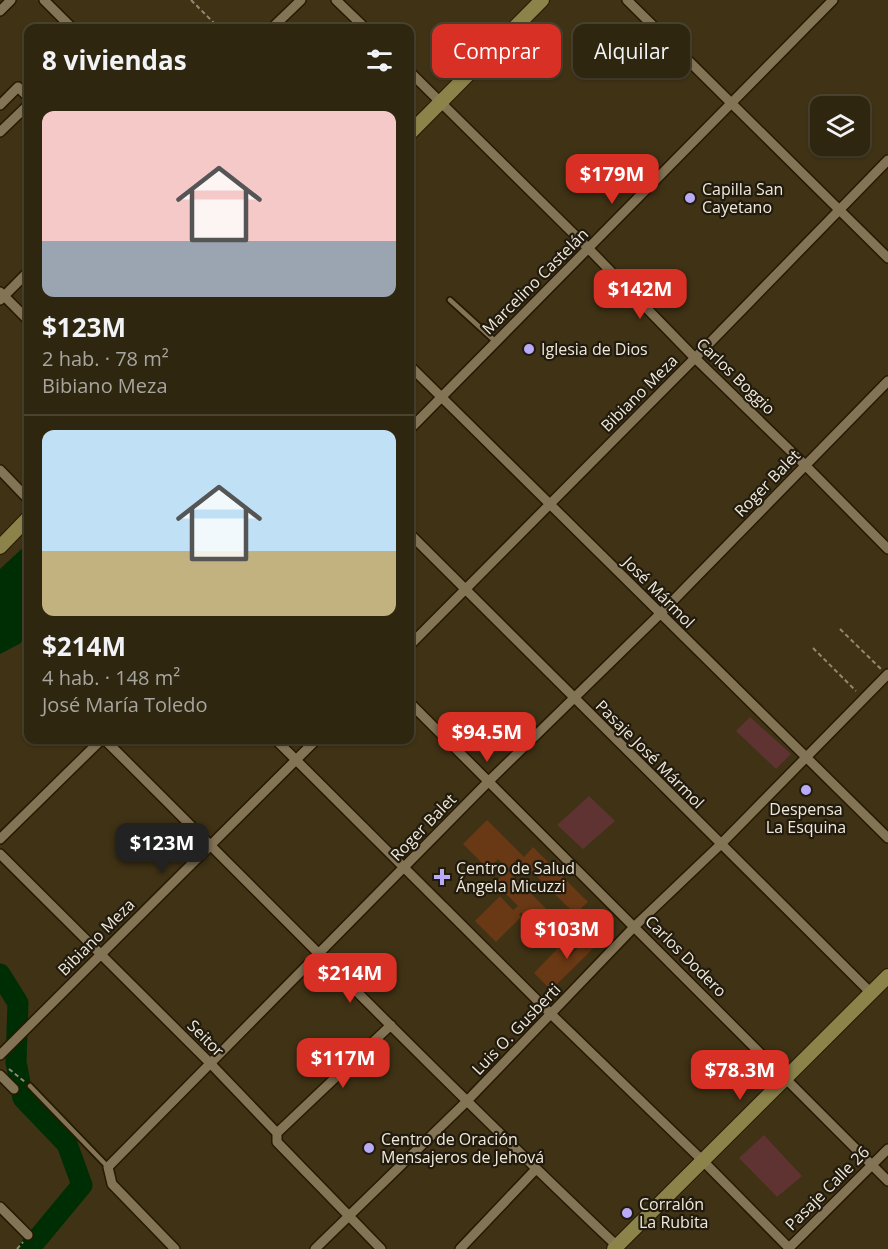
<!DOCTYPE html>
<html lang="es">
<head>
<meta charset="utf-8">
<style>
  body { margin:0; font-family:"Open Sans",sans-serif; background:#3b321e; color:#f1f3f6; height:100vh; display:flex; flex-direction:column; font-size:22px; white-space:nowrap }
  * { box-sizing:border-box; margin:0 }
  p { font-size:20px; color:#a7a59f }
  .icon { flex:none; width:33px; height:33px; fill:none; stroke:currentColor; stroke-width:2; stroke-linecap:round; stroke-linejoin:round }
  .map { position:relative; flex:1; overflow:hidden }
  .panel { position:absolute; left:24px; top:24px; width:390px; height:720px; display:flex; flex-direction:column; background:#2f2610; border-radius:12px; box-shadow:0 2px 4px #0004,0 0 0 2px #4a4330 }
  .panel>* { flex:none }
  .banner { position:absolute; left:432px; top:24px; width:366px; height:54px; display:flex; gap:12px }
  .tools { position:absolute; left:810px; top:96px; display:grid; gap:12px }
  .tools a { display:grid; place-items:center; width:60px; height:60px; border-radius:12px; background:#2f2610; box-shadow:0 2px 4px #0004,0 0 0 2px #4a4330; font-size:30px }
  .price { position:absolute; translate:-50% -51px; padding:0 14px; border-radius:12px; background:#d93025; color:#fff; font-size:20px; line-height:39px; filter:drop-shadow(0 2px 3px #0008) }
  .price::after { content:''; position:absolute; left:50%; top:36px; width:18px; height:14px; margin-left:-9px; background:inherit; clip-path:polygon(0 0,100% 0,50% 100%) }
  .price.on { background:#222; color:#fff }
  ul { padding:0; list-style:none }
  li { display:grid; align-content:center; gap:12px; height:318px; padding:0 18px }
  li+li { border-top:2px solid #4a4330 }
  li span { display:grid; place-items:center; height:186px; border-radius:12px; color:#555 }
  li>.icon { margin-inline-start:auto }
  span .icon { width:108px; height:108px; fill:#fffc; stroke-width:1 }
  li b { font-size:26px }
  h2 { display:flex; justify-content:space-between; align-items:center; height:72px; padding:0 18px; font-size:26px }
  .pill { padding:0 21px; border-radius:12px; background:#2f2610; box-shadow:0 2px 4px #0004,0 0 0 2px #4a4330; font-size:21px; line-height:54px }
  .pill.on { background:#d93025; color:#fff }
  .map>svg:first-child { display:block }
</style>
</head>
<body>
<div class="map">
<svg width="888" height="1249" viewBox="0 0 888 1249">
  <rect width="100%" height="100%" fill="#3f3215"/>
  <path fill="#5f3331" d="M750,717L791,754L776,769L736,731Z
    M589,796L615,821L583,849L557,825Z
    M764,1135L802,1176L777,1197L739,1158Z"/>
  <path fill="#002e04" d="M28,543V624L21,643L0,654V569Z"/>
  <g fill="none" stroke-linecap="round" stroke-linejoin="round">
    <path stroke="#002e04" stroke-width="21" d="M0,974L18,1003L16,1062L23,1098L67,1144L82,1185L29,1249"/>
  </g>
  <path fill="#693814" d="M487,820L524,857L533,847L588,902L575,914L518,858L508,869L498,859L488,869L463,844Z
    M507,870L565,927L551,942L521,912L519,915L521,917L496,942L475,921L500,896L513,910L518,906L495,883Z
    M600,926L608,934L551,990L534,973L559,947L569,957Z"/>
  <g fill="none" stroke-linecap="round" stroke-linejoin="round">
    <defs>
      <path id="lane" d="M450,300L496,342
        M30,1086L108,1167"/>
      <path id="street" d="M44,0L72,28
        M336,0L365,28
        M627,0L888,258
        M0,11L11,0
        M272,28L301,0
        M410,72L588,248L695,358L805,465L888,549
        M0,105L18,87L28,97
        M0,132L28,105
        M0,292L28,320
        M0,300L28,272
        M410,366L888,838
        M410,429L833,0
        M0,470L28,499
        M410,534L871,993
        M410,645L695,358L888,160
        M410,703L888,1181
        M105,740C275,909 443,1081 617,1246
        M276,740L551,1014L703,1161L790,1249
        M0,839L101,740
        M0,854L209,1062L277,1133V1142L381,1249
        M0,1055L316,740
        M0,1075L14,1089
        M277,1133L391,1025
        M0,1207L28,1235
        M175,1249L112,1184L108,1167L488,782L660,614L888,381
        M315,1249L467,1101L635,926L720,845L888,674
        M460,1249L536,1169
        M788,1249L888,1149"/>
      <path id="secondary" d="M410,133L542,0
        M0,547L28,518
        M614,1249L888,976"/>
    </defs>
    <use href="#lane" stroke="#261900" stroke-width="8"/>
    <use href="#street" stroke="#261900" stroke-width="12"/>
    <use href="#secondary" stroke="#261900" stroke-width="16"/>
    <path stroke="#938972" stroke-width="2" stroke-dasharray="4.5 3" stroke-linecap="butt" d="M191,0L219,28
      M840,629L881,669
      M813,648L856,691
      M9,1069L25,1082
      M17,1249L23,1242"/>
    <use href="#lane" stroke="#847456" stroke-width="4.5"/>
    <use href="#street" stroke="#847456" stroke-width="9"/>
    <use href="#secondary" stroke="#8c834b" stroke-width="14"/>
  </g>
  <g fill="#b9abf7" stroke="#211b0f" stroke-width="2">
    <circle cx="690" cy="198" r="6"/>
    <circle cx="529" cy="349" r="6"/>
    <circle cx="806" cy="790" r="6"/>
    <path d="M439 868h6v6h6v6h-6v6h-6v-6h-6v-6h6z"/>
    <circle cx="369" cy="1148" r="6"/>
    <circle cx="627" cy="1213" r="6"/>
  </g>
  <g text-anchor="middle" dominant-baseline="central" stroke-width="4.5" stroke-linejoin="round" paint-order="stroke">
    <g font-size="16" fill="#f0e8d7" stroke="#211b0f" text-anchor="start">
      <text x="702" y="189">Capilla San<tspan x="702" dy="18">Cayetano</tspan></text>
      <text x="541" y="349">Iglesia de Dios</text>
      <text x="806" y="809" text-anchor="middle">Despensa<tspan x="806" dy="18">La Esquina</tspan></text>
      <text x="456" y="868">Centro de Salud<tspan x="456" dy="18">Ángela Micuzzi</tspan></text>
      <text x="381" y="1139">Centro de Oración<tspan x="381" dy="18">Mensajeros de Jehová</tspan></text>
      <text x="639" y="1204">Corralón<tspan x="639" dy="18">La Rubita</tspan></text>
    </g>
    <g font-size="16" fill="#f0e8d7" stroke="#211b0f">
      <text transform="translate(535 281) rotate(-45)">Marcelino Castelán</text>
      <text transform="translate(736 376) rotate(44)">Carlos Boggio</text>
      <text transform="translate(639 393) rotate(-45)">Bibiano Meza</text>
      <text transform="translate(767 483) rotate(-46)">Roger Balet</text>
      <text transform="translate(659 592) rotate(45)">José Mármol</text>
      <text transform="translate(650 754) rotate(45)">Pasaje José Mármol</text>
      <text transform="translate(423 827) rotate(-46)">Roger Balet</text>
      <text transform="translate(96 937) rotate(-45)">Bibiano Meza</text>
      <text transform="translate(686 956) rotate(45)">Carlos Dodero</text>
      <text transform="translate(516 1029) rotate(-46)">Luis O. Gusberti</text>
      <text transform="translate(206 1038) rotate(45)">Seitor</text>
      <text transform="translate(827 1188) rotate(-45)">Pasaje Calle 26</text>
    </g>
  </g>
</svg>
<div class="tools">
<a><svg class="icon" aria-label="layers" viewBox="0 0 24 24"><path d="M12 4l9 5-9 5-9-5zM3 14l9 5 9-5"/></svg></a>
</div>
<b class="price" style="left:612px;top:205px">$179M</b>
<b class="price" style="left:640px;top:320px">$142M</b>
<b class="price" style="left:487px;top:763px">$94.5M</b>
<b class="price on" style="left:162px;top:874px">$123M</b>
<b class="price" style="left:567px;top:960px">$103M</b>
<b class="price" style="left:350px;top:1004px">$214M</b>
<b class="price" style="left:343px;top:1089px">$117M</b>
<b class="price" style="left:740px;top:1101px">$78.3M</b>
<div class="banner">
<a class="pill on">Comprar</a>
<a class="pill">Alquilar</a>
</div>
<section class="panel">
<h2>8 viviendas<svg class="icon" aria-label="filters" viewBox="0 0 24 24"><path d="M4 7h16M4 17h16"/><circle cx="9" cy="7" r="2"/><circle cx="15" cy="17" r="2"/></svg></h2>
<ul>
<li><span style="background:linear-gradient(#f6c9c9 70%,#9aa5b1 0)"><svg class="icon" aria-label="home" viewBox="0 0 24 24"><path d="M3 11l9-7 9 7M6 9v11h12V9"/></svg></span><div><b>$123M</b><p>2 hab. · 78 m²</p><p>Bibiano Meza</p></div></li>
<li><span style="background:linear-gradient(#bfe0f5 65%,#c2b280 0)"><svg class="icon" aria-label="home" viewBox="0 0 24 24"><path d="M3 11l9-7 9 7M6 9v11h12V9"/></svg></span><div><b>$214M</b><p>4 hab. · 148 m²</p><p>José María Toledo</p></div></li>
</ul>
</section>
</div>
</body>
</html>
